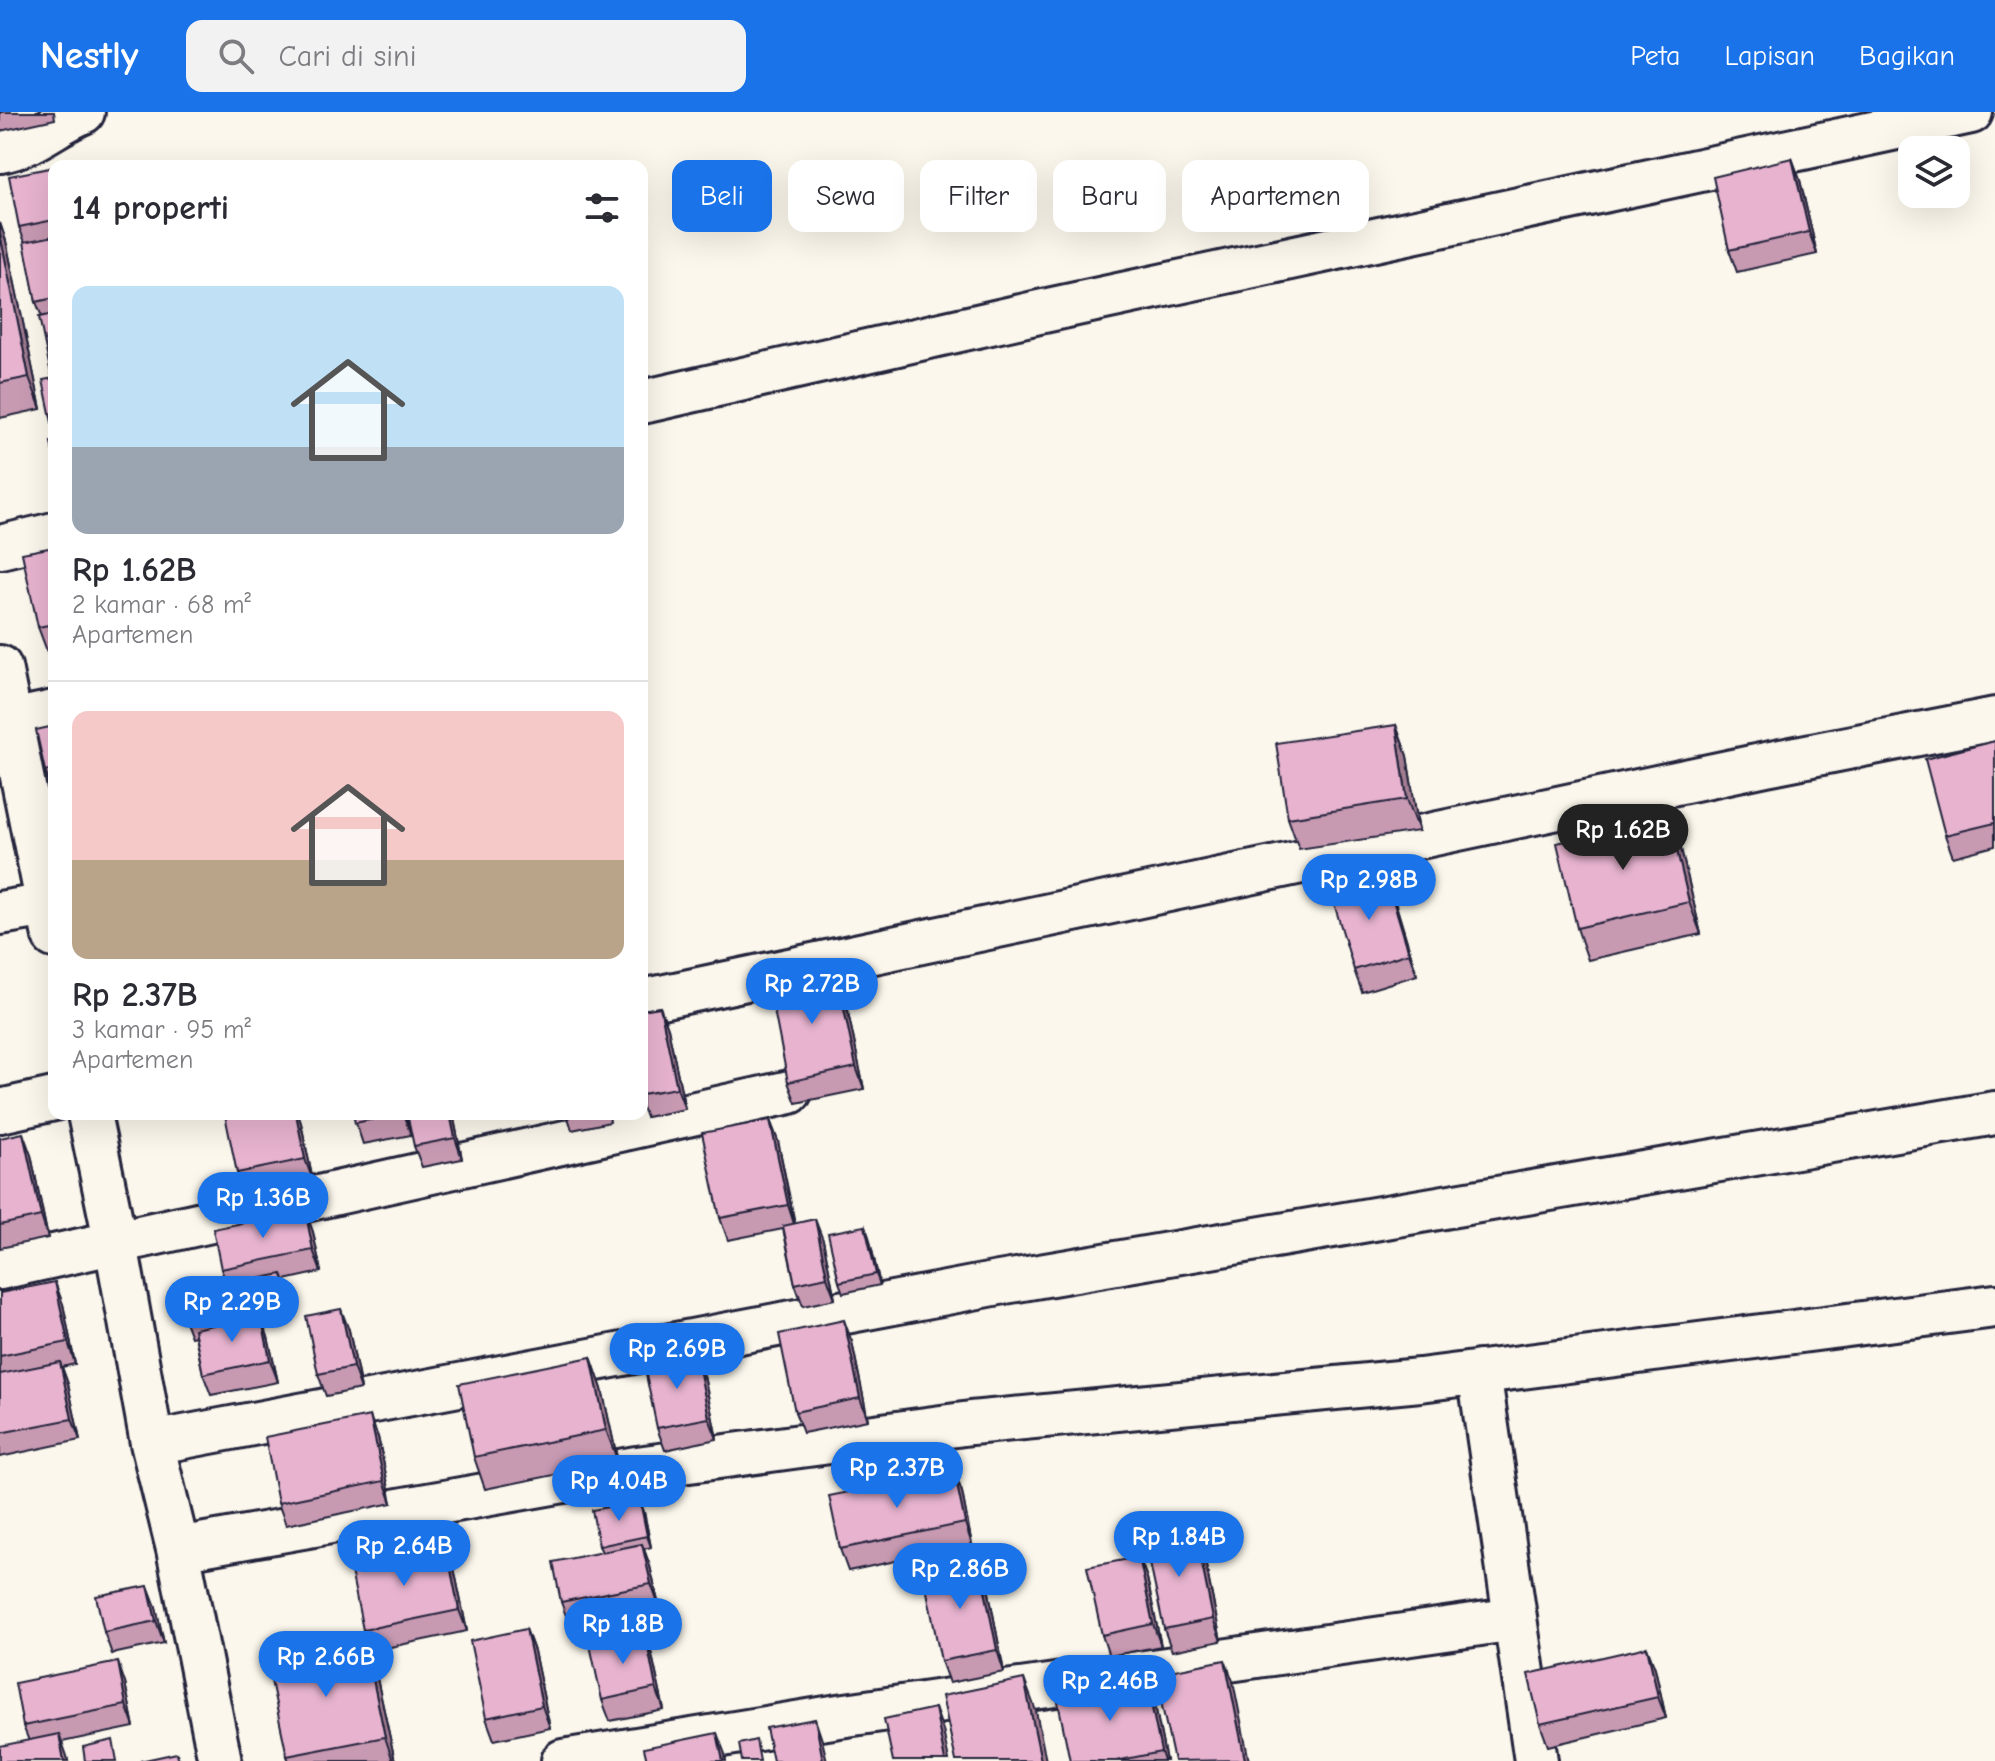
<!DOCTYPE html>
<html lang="id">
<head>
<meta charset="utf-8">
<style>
  body { margin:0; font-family:"Comic Neue",sans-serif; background:#f2f2f3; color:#2b2b33; height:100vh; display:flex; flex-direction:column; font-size:30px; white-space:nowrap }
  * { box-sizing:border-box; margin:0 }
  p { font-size:26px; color:#7c7c81 }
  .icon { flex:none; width:44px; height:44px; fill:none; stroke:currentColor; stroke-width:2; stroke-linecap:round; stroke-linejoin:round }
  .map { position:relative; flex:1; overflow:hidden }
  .drawer { position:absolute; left:48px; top:48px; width:600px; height:960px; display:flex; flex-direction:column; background:#fff; border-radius:16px; box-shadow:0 8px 32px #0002 }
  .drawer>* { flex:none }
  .banner { position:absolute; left:672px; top:48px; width:760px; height:72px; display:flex; gap:16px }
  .controls { position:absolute; left:1898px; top:24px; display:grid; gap:16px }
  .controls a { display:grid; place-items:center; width:72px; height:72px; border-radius:16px; background:#fff; box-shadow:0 8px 32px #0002; font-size:40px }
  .price { position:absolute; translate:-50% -68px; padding:0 18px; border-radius:28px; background:#1a73e8; color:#fff; font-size:26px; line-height:52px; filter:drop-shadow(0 2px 4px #0008) }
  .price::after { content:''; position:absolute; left:50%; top:48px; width:24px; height:18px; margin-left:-12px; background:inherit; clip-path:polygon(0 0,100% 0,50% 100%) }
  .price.selected { background:#222; color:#fff }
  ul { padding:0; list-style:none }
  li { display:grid; align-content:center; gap:16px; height:424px; padding:0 24px }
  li+li { border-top:2px solid #e1e1e2 }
  li span { display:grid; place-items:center; height:248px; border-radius:16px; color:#555 }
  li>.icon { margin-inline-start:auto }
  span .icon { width:144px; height:144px; fill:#fffc; stroke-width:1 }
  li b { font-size:34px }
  h2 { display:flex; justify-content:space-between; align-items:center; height:96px; padding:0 24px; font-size:34px }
  .pill { padding:0 28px; border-radius:16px; background:#fff; box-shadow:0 8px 32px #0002; font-size:28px; line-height:72px }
  .pill.selected { background:#1a73e8; color:#fff }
  header { display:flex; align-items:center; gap:48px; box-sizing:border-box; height:112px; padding:0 40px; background:#1a73e8; color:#fff }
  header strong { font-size:38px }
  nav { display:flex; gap:44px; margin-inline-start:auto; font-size:28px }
  .search { width:560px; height:72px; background:#f2f2f3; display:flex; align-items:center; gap:20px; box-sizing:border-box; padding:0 28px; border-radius:16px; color:#7c7c81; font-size:30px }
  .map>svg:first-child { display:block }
</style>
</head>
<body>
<header>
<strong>Nestly</strong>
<div class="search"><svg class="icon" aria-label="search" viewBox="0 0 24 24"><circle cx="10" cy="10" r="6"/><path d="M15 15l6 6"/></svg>Cari di sini</div>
<nav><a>Peta</a><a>Lapisan</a><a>Bagikan</a></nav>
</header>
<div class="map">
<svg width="1995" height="1649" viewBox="0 0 1995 1649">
  <rect width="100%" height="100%" fill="#fbf7ec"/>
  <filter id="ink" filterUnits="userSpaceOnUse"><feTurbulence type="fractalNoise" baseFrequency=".0125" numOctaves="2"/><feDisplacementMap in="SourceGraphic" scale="16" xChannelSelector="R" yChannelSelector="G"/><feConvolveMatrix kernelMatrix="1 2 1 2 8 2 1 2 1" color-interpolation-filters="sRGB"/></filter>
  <g filter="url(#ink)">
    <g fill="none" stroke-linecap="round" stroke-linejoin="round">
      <defs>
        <path id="street" d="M0,39C34,33 52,13 83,0
          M642,290L1039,200L1971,0
          M0,435L54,422
          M0,555L54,824
          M11,609L54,600
          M0,801L48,793
          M642,889L1766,652L1995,607
          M0,999L54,987
          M89,1002L116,1132L152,1331L178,1437L220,1649
          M0,1156L790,980
          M1479,1260L1536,1649
          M152,1331L999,1171L1995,1001
          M178,1437L637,1356L971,1311L1420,1268L1995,1194
          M563,1649L839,1604L1515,1507"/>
      </defs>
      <use href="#street" stroke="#22223b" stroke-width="48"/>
      <use href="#street" stroke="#fbf7ec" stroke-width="42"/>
    </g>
    <path fill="#c79ab2" stroke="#22223b" stroke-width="2" d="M0,0H54L55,7L0,19Z
      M1792,46L1800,68L1817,142L1737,160L1729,138Z
      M54,55V320L53,266L42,205L36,190L25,130L19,115Z
      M0,111L6,129L41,297L0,306Z
      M54,435V546L50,547L38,515Z
      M1396,613L1407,644L1419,719L1299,737L1288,706Z
      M54,614V680H53L45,659Z
      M1995,629V734L1953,745L1945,723Z
      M1669,705L1681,737L1701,822L1588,848L1577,816Z
      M1385,762L1393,783L1417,863L1362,880L1354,858Z
      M844,881L864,977L796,991L788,970Z
      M660,895L668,916L685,997L646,1005L642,995V898Z
      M229,1002H298L301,1011L313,1069L245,1083L237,1061Z
      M353,1002H406L411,1023L363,1032Z
      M453,1002L462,1047L422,1055L414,1034Z
      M567,1002H609L610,1010L572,1018Z
      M770,1008L778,1029L795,1111L823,1128L835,1187L803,1194L795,1172L783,1117L728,1128L720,1106Z
      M0,1026L31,1043L48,1126L0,1136Z
      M305,1098L313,1120L321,1160L285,1168L290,1183L294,1204L263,1211L268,1225L278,1270L211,1283L203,1262L195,1224L191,1225L183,1204L227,1173L221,1157Z
      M865,1114L869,1125L880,1173L843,1181L839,1170Z
      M0,1181L63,1192L75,1252L62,1255L68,1272L80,1328L0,1345Z
      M349,1218L361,1277L326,1284L318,1262Z
      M852,1230L868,1308L803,1321L795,1300Z
      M696,1242L704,1264L717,1327L665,1338L657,1316Z
      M591,1245L602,1277L618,1350L485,1377L474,1345Z
      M378,1325L392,1391L286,1413L278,1391Z
      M954,1359L962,1380L972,1433L848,1459L840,1437Z
      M640,1389L644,1400L651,1435L644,1437L650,1454L659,1494L569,1512L561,1490L602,1440L599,1434Z
      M446,1434L454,1456L467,1519L371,1539L363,1518Z
      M1203,1439L1221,1529L1172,1539L1164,1517Z
      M1139,1445L1147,1466L1161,1534L1109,1544L1102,1523Z
      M987,1470L1004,1560L949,1571L941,1549Z
      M148,1474L156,1495L164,1531L112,1542L104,1520Z
      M526,1517L534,1539L550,1616L494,1628L486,1606Z
      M645,1521L652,1543L664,1598L610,1609L602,1588Z
      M365,1530L376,1562L395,1649H289L287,1644Z
      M1647,1535L1655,1556L1666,1606L1548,1634L1540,1612Z
      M125,1571L134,1615L62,1630L68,1649H0L29,1629L23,1614Z
      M1154,1588L1166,1649H1070Z"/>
    <path fill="#a27d91" stroke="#22223b" stroke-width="2" d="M1792,46L1800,68L1817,142L1809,120Z
      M0,111L6,129L41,297L29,265L0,122Z
      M1396,613L1407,644L1419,719L1407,687Z
      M1669,705L1681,737L1701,822L1689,790Z
      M1385,762L1393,783L1417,863L1409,841Z
      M836,859L844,881L864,977L856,955Z
      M660,895L668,916L685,997L677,976Z
      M296,1002H298L301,1011L313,1069L305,1047Z
      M403,1002H406L411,1023Z
      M450,1002H453L462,1047L455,1026Z
      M770,1008L778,1029L795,1115L788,1093Z
      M23,1021L31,1043L48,1126L41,1104Z
      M305,1098L313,1120L321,1160L313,1138Z
      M815,1107L823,1128L835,1187L827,1165Z
      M865,1114L869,1125L880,1173L876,1162Z
      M282,1162L290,1183L294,1204L287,1182Z
      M55,1170L63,1192L75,1252L68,1230Z
      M341,1197L349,1218L361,1277L353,1255Z
      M261,1203L268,1225L278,1270L270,1248Z
      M844,1208L852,1230L868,1308L860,1286Z
      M696,1242L704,1264L717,1327L709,1306Z
      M591,1245L602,1277L618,1350L606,1318Z
      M60,1250L68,1272L80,1328L72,1307Z
      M370,1304L378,1325L392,1391L384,1369Z
      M954,1359L962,1380L972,1433L965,1411Z
      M640,1389L644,1400L651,1435L647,1424Z
      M1195,1418L1203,1439L1221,1529L1213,1507Z
      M642,1432L650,1454L659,1494L651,1472Z
      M446,1434L454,1456L467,1519L459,1498Z
      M1139,1445L1147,1466L1161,1534L1153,1512Z
      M979,1449L987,1470L1004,1560L997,1538Z
      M148,1474L156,1495L164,1531L156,1509Z
      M526,1517L534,1539L550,1616L542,1594Z
      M645,1521L652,1543L664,1598L656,1576Z
      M365,1530L376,1562L395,1649H393L385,1625Z
      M1647,1535L1655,1556L1666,1606L1658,1585Z
      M1225,1548L1233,1569L1249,1649L1245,1648Z
      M118,1550L125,1571L134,1615L126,1593Z
      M1024,1567L1036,1599L1046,1649H1041Z
      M1146,1567L1154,1588L1166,1649H1164L1161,1640Z
      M935,1596L943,1618L949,1649H945Z
      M815,1607L822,1628L827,1649H823Z
      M717,1621L725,1642L726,1649H723Z
      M59,1622L67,1644L68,1649H64Z"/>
    <path fill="#e7b3cf" stroke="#22223b" stroke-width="2" d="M1792,46L1809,120L1729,138L1713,65Z
      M88,48L89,54H57Z
      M54,55V108L19,115L9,64Z
      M0,122L29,265L0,271Z
      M54,124V186L36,190L24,130Z
      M54,202V262H51L39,205Z
      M54,266V320L43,268Z
      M51,330H54V347Z
      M54,435V512L38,515L22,441Z
      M1396,613L1407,687L1288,706L1276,631Z
      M54,614V657L45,659L36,618Z
      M1995,629V711L1945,723L1925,647Z
      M1669,705L1689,790L1577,816L1557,731Z
      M1385,762L1409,841L1354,858L1330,778Z
      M836,859L856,955L788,970L769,872Z
      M660,895L677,976L642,982V898Z
      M229,1002H296L305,1047L237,1061L225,1003Z
      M353,1002H398L355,1011Z
      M407,1002H450L455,1026L414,1034Z
      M770,1008L788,1093L720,1106L702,1021Z
      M23,1021L41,1104L0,1113V1026Z
      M305,1098L313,1138L221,1157L213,1117Z
      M815,1107L827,1165L795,1172L783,1114Z
      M865,1114L876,1162L839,1170L828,1121Z
      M282,1162L287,1182L183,1204L179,1183Z
      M55,1170L68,1230L0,1244V1181Z
      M341,1197L353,1255L318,1262L306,1204Z
      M261,1203L270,1248L203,1262L194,1217Z
      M844,1208L860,1286L795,1300L779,1222Z
      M696,1242L709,1306L657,1316L644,1253Z
      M591,1245L606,1318L474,1345L459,1272Z
      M60,1250L72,1307L0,1321V1262Z
      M370,1304L384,1369L278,1391L265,1325Z
      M954,1359L965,1411L840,1437L829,1384Z
      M640,1389L647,1424L599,1434L592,1398Z
      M1195,1418L1213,1507L1164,1517L1145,1428Z
      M642,1432L651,1472L561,1490L553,1450Z
      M446,1434L459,1498L363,1518L350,1454Z
      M1139,1445L1153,1512L1102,1523L1087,1455Z
      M979,1449L997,1538L941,1549L923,1460Z
      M148,1474L156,1509L104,1520L96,1484Z
      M526,1517L542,1594L486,1606L470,1529Z
      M645,1521L656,1576L602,1588L590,1533Z
      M365,1530L385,1625L287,1644L267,1550Z
      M1647,1535L1658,1585L1540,1612L1528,1562Z
      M1225,1548L1245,1648L1174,1649L1155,1562Z
      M118,1550L126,1593L23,1614L15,1571Z
      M1024,1567L1041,1649H956L942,1584Z
      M1146,1567L1161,1640L1116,1649H1070L1057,1585Z
      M935,1596L945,1649H893L884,1607Z
      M815,1607L823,1649H773L766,1616Z
      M717,1621L723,1649H647L644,1636Z
      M59,1622L64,1649H0V1634Z
      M113,1628L117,1649H85L83,1635Z
      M756,1628L760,1649H742L739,1632Z
      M177,1641L179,1649H140Z"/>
  </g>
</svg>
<div class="controls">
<a><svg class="icon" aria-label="layers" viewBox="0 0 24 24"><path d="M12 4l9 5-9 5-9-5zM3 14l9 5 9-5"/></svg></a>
</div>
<b class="price selected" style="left:1623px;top:760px">Rp 1.62B</b>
<b class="price" style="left:1369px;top:810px">Rp 2.98B</b>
<b class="price" style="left:812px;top:914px">Rp 2.72B</b>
<b class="price" style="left:263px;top:1128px">Rp 1.36B</b>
<b class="price" style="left:232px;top:1232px">Rp 2.29B</b>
<b class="price" style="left:677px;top:1279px">Rp 2.69B</b>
<b class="price" style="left:897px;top:1398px">Rp 2.37B</b>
<b class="price" style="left:619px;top:1411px">Rp 4.04B</b>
<b class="price" style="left:1179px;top:1467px">Rp 1.84B</b>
<b class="price" style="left:404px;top:1476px">Rp 2.64B</b>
<b class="price" style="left:960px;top:1499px">Rp 2.86B</b>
<b class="price" style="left:623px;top:1554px">Rp 1.8B</b>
<b class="price" style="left:326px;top:1587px">Rp 2.66B</b>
<b class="price" style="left:1110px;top:1611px">Rp 2.46B</b>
<div class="banner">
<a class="pill selected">Beli</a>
<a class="pill">Sewa</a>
<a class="pill">Filter</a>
<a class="pill">Baru</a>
<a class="pill">Apartemen</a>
</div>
<section class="drawer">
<h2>14 properti<svg class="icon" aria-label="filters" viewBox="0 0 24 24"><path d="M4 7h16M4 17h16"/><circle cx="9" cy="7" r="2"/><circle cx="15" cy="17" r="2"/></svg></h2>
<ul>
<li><span style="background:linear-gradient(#bfe0f5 65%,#9aa5b1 0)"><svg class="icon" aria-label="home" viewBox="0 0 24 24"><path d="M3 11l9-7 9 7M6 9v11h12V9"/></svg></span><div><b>Rp 1.62B</b><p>2 kamar · 68 m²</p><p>Apartemen</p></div></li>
<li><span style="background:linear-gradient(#f6c9c9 60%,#b9a48a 0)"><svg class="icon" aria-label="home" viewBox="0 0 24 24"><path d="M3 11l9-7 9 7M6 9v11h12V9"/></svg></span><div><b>Rp 2.37B</b><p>3 kamar · 95 m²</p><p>Apartemen</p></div></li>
</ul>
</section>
</div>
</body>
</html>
